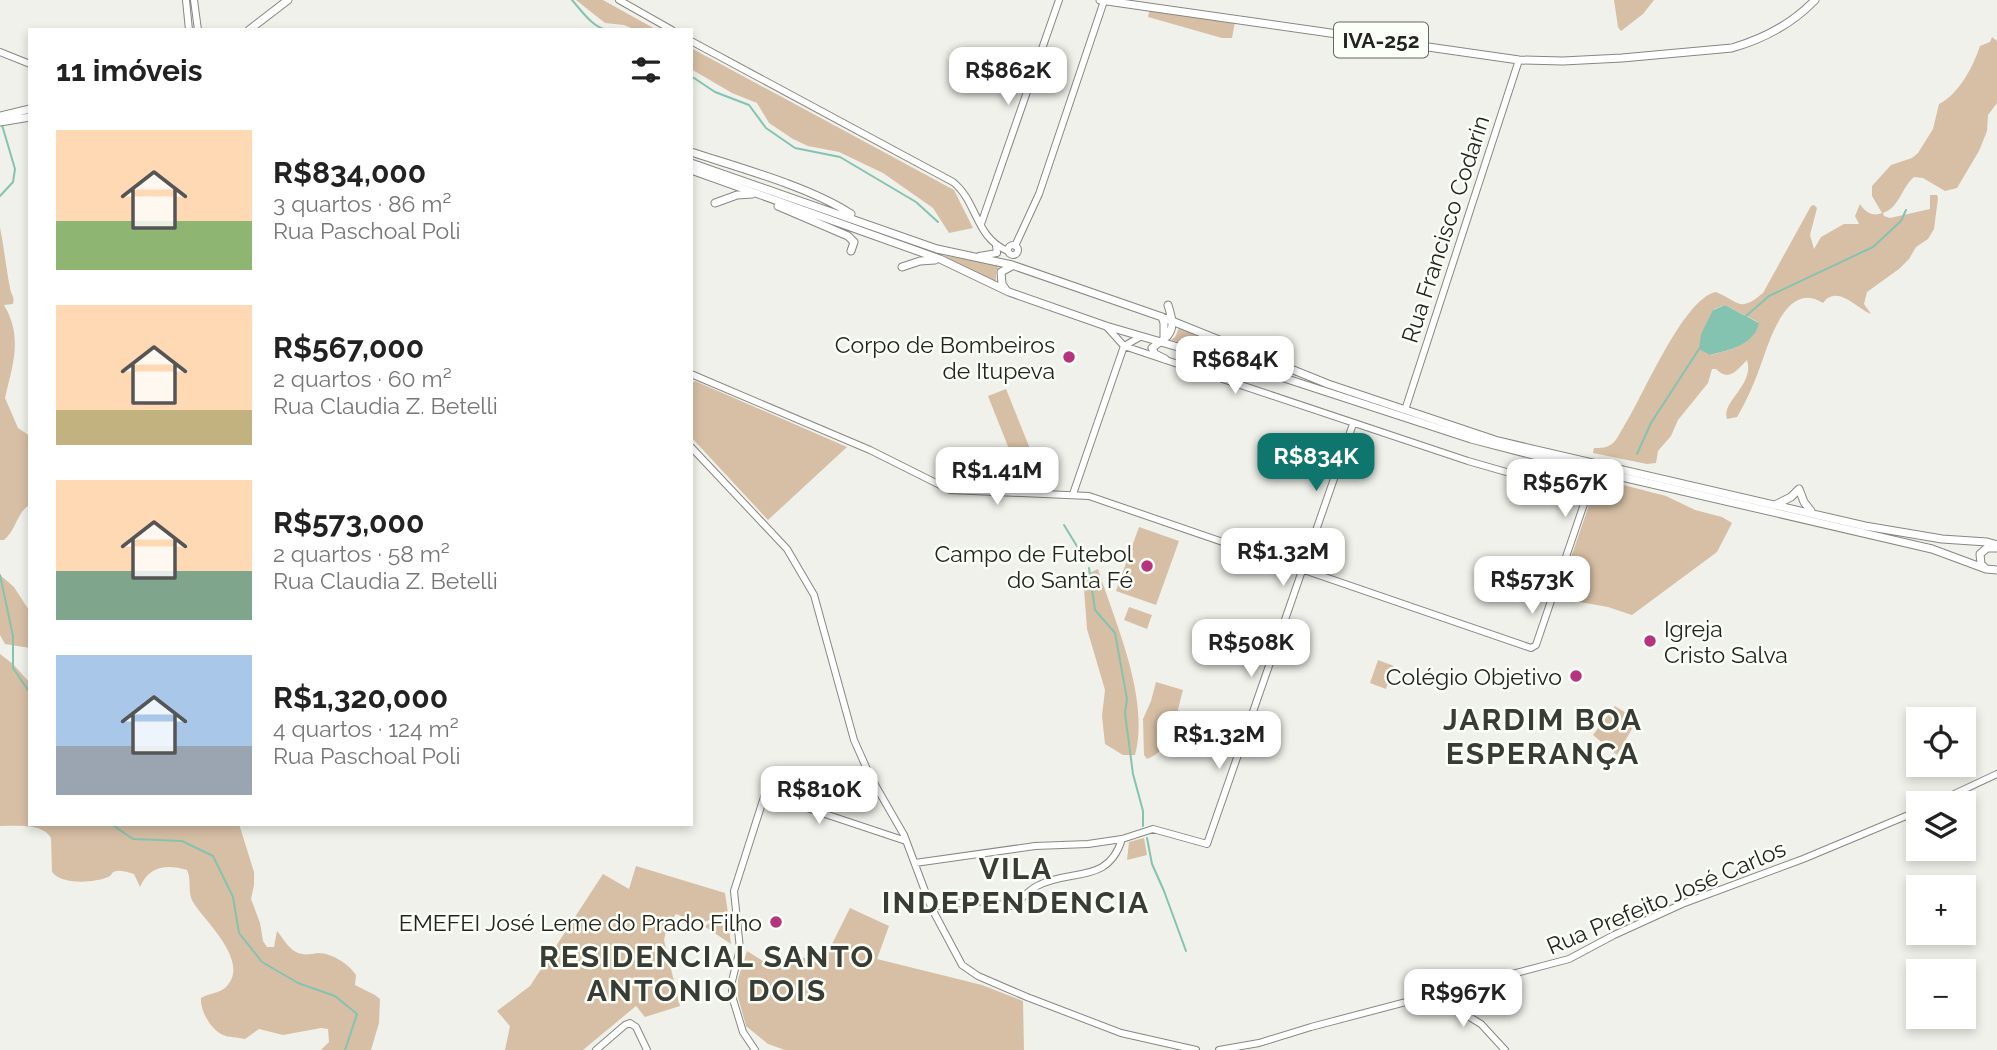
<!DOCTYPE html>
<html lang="pt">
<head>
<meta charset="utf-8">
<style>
  body { margin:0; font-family:Raleway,sans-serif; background:#f2f2f2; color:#222; height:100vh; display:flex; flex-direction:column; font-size:26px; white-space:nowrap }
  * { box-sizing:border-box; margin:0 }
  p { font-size:23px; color:#767676 }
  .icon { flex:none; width:38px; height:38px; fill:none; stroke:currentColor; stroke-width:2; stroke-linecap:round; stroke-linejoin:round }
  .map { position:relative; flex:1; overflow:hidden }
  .side { position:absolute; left:28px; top:28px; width:665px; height:798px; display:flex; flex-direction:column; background:#fff; border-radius:0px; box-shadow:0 4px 10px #0003 }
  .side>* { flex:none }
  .fabs { position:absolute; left:1906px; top:707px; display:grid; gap:14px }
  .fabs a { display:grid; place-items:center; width:70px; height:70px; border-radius:0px; background:#fff; box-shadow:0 4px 10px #0003; font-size:35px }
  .price { position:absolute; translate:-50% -60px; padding:0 16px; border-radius:14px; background:#fff; color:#222; font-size:23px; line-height:46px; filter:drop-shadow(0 2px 4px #0008) }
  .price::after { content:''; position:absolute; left:50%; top:42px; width:21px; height:16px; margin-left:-10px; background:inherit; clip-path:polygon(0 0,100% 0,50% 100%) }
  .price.active { background:#0f766e; color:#fff }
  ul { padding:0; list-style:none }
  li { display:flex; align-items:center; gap:21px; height:175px; padding:0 28px }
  li span { display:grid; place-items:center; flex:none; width:196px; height:140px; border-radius:0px; color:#555 }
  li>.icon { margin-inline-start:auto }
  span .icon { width:84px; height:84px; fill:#fffc; stroke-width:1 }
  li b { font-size:30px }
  h2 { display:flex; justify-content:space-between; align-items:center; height:84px; padding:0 28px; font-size:30px }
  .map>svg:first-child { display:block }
</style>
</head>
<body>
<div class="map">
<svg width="1997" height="1050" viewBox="0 0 1997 1050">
  <rect width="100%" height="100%" fill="#eff1ea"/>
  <path fill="#d7bfa5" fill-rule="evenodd" d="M576,0H603L657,30H636L624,25L605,23Z
    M1614,0H1654L1643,14L1621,31L1618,27Z
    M1150,8L1235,22L1232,38H1222L1148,17Z
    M1992,37L1997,41V103L1988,115L1987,131L1979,151L1957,188L1945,191L1923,178L1914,177C1901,188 1900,207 1883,213L1884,216L1890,218L1930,209V195H1937L1938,198L1934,229L1928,239L1916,247L1909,259L1899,269L1867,292L1864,304L1871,314C1856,308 1837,284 1823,303C1786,279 1769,343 1760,367C1754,384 1746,402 1737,417L1727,419C1721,401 1755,385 1747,360C1736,371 1729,382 1716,369H1712L1708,383L1678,420L1671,436L1658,451L1656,463L1647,464L1593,453L1594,448C1600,448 1606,448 1610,445C1616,442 1619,434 1623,428C1642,399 1683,298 1716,292C1740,302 1739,313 1763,293L1811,206L1814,205L1817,208L1810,235L1814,249L1821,237L1844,224H1859L1855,216L1860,204C1865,212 1873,217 1882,213L1872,196V186L1891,165L1912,158L1918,153L1933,129L1939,104C1959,94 1973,67 1980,46L1990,42ZM1725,305L1758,322C1755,345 1729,350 1711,355L1710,318L1714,309Z
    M691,48L954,190L973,228L949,233L933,208L883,173L839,152L808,146L793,139L769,123L757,103L732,93L691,69Z
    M0,227C4,247 6,268 10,288C11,295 15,296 13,304L4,305C23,337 13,364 5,398L18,428L30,436V504C16,514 16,530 4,540H0Z
    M942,255L1000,265L996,271V282Z
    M1179,328L1267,368L1171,340L1175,337Z
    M695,381L847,447L768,520L691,437V384Z
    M1006,389L1047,491H1029L1024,487L988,396Z
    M1596,478L1666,496L1695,510L1722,517L1732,523L1717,552L1632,615L1608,607L1557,598L1588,508Z
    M1139,527L1179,541L1156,605L1116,591Z
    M1098,569C1115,623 1150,698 1135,755H1123L1105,744L1102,716L1105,690L1087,629L1083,576Z
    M0,575L14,587L30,612V648L5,644L0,635Z
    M1129,607L1152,615L1147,629L1124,620Z
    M0,654L13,664L30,683V824H239L254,872V885L251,899L260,923L263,941L267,947H274L277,931C283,938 288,948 296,952C304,956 310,954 318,953C332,953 349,964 356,975L355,985L375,995L380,999L379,1023L371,1050H321L329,1042L328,1029L321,1028L283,1035L259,1029L245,1039C238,1037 228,1038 221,1034C210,1028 200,1010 201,998C208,993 219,994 226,987C251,962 206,923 193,902C187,892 192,880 187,870C167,864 149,866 140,887L134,874C129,873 123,870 117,871C110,872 114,874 108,877C94,883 62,885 52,872L51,838C43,823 16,826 0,826Z
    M1378,660L1394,666L1386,689L1370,683Z
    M1156,682L1183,690C1176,714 1173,750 1147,759L1144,755L1143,719L1151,701Z
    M1615,706L1637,720L1617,755L1593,735Z
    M1144,838L1147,855L1127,860L1129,842Z
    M636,866L725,893L729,920L714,918L700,924L676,914L667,926L664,940L680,1006L645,1017L636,1006L583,1050H505L510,1026L497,1011L530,986L603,874L629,889Z
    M850,908L889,926L877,959L982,985L1023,1001L1024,1050H785L768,1044L746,1026L738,997V979L747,951L763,961L779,962L827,954Z
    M714,921L728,923L731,944L704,926Z"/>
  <path fill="#85c3b1" d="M1725,305L1759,323C1754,345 1730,350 1710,355L1699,349L1701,334L1713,310Z"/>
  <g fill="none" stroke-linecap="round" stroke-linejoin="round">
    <path stroke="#85c3b1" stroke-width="2" d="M572,0C581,10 593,28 607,30C615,31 622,27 630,30
      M691,76L715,92L749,105L766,128L795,148L840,157L916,202L938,222
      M0,196L13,182L15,169L2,125
      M1746,316L1769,296L1873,247L1901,221L1906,210
      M1637,454L1651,423L1699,349
      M1064,525L1086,561
      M1089,568L1095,610L1115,633L1127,699L1125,713L1133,774L1143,811V826
      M0,575L13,636V668L30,693
      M111,824L133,839L182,841L213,856L233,897L239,933L262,962L298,983L335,996L357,1014L345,1050
      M1147,838L1152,864L1164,891L1186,951"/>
    <defs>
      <path id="secondary" d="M186,0L189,30
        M194,0L198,30
        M619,0L672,30
        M691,41L953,182C978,202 975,238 1008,251
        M0,52L30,64
        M981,224L1059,0
        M1008 250a5 5 0 1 1 10 0a5 5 0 1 1-10 0Z
        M1015,246L1039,194L1104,1
        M979,256L997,253L996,246
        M1106,326L1124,346
        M1124,346L1468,461L1552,485L1581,488
        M1124,346L1140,337
        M691,374L870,450L950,490L1089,496L1531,648L1536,645L1586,498
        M1405,410L1519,60
        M691,447L787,549L814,595L854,740L870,776L904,835L931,907L962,965L978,976L1027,997L1121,1033L1196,1050
        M1541,459C1561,470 1568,485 1586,498
        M1582,490L1579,482L1583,468
        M1073,494L1124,346
        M1935,803L1997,774
        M915,863L1035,846L1088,844L1122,839L1153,829L1207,844L1353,424
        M931,907L977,901L1011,906C1021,901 1027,891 1037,886C1071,868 1108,885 1122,839
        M1433,995L1481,1024L1505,1050
        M596,1050L625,1025L630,1023L636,1027L647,1050
        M755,1050L743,1032L732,996V981L740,949L734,891L765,794L906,841
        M1219,1050L1259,1043L1311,1027L1569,959L1614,935L1682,904L1803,859L1918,811"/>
      <path id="primary" d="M1100,0L1519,60L1563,61L1622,58L1732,48C1763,39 1793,23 1815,0
        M249,30L288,0
        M0,116L30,109
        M0,122L30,117
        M691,152C740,168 810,187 851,214
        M691,163L937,249L1012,265L1162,317L1328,384L1498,441L1865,526L1942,539L1987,542L1997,545
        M691,170L940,259L1009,292L1106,326L1281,377L1471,439L1583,468L1932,549L1986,569L1997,570
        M715,203L737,195L752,194
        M778,206L848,236L854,242L851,251
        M902,267L920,261L935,260
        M1006,290L1002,284L1001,272L1012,266
        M1162,317L1164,323V339L1152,348L1155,354L1165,359
        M1164,339C1176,330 1172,318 1168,305
        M1775,505L1791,497L1799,489L1804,502L1811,511
        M1985,568L1981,564L1980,554L1987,548H1997"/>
    </defs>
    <use href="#secondary" stroke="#868881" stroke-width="8"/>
    <use href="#primary" stroke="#868881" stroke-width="9"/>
    <use href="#secondary" stroke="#fff" stroke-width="6"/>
    <use href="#primary" stroke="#fff" stroke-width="7"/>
  </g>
  <g fill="#b6347e" stroke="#fcfff7" stroke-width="2.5">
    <circle cx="1069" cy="357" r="7"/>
    <circle cx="1147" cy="566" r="7"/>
    <circle cx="1650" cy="641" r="7"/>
    <circle cx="1576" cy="676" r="7"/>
    <circle cx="776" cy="922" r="7"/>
  </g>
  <g text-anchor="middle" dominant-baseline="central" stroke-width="5" stroke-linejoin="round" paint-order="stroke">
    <rect fill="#fcfff7" stroke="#646661" stroke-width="2" x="1334" y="22.5" width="94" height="35" rx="5"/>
    <g font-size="21" font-weight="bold" fill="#232421">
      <text x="1381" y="40">IVA-252</text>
    </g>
    <g font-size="23" fill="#232421" stroke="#fcfff7">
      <text transform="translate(1445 229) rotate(-72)">Rua Francisco Codarin</text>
      <text transform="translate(1666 897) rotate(-23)">Rua Prefeito José Carlos</text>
    </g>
    <g font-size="23" fill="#232421" stroke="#fcfff7" text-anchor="end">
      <text x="1055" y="344">Corpo de Bombeiros<tspan x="1055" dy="26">de Itupeva</tspan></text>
      <text x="1133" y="553">Campo de Futebol<tspan x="1133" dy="26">do Santa Fé</tspan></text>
      <text x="1664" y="628" text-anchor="start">Igreja<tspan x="1664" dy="26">Cristo Salva</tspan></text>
      <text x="1562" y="676">Colégio Objetivo</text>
      <text x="762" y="922">EMEFEI José Leme do Prado Filho</text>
    </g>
    <g font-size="30" font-weight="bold" letter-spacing="2" fill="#393b35" stroke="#fcfff7">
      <text x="1543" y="719">JARDIM BOA<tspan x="1543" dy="34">ESPERANÇA</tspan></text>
      <text x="1016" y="868">VILA<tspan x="1016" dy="34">INDEPENDENCIA</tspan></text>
      <text x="707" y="956">RESIDENCIAL SANTO<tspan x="707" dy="34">ANTONIO DOIS</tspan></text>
    </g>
  </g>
</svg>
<div class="fabs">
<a><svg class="icon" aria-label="locate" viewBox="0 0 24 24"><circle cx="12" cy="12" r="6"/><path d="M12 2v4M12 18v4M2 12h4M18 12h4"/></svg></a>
<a><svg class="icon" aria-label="layers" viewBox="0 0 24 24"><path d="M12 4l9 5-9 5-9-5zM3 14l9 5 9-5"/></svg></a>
<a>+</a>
<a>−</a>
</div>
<b class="price" style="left:1008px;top:107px">R$862K</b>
<b class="price" style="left:1235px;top:396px">R$684K</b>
<b class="price active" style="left:1316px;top:493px">R$834K</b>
<b class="price" style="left:997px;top:507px">R$1.41M</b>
<b class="price" style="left:1565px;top:519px">R$567K</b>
<b class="price" style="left:1283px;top:588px">R$1.32M</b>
<b class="price" style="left:1532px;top:616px">R$573K</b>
<b class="price" style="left:1251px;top:679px">R$508K</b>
<b class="price" style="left:1219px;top:771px">R$1.32M</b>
<b class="price" style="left:819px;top:826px">R$810K</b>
<b class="price" style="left:1463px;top:1029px">R$967K</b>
<section class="side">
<h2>11 imóveis<svg class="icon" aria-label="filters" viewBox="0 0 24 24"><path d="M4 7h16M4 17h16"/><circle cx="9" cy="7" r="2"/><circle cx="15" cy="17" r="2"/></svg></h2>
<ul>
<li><span style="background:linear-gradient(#ffd9b3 65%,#8fb573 0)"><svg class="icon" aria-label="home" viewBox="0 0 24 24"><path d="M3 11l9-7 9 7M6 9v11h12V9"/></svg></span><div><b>R$834,000</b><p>3 quartos · 86 m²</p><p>Rua Paschoal Poli</p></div></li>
<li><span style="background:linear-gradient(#ffd9b3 75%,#c2b280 0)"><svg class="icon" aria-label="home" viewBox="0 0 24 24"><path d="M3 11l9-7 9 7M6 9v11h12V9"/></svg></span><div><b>R$567,000</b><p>2 quartos · 60 m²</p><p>Rua Claudia Z. Betelli</p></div></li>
<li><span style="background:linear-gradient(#ffd9b3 65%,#7fa58c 0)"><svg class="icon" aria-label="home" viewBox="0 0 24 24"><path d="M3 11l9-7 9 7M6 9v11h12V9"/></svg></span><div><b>R$573,000</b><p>2 quartos · 58 m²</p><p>Rua Claudia Z. Betelli</p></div></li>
<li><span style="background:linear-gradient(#a9c7e8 65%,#9aa5b1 0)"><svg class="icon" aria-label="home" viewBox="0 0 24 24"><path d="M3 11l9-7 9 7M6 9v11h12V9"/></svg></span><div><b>R$1,320,000</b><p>4 quartos · 124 m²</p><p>Rua Paschoal Poli</p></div></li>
</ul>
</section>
</div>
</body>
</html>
